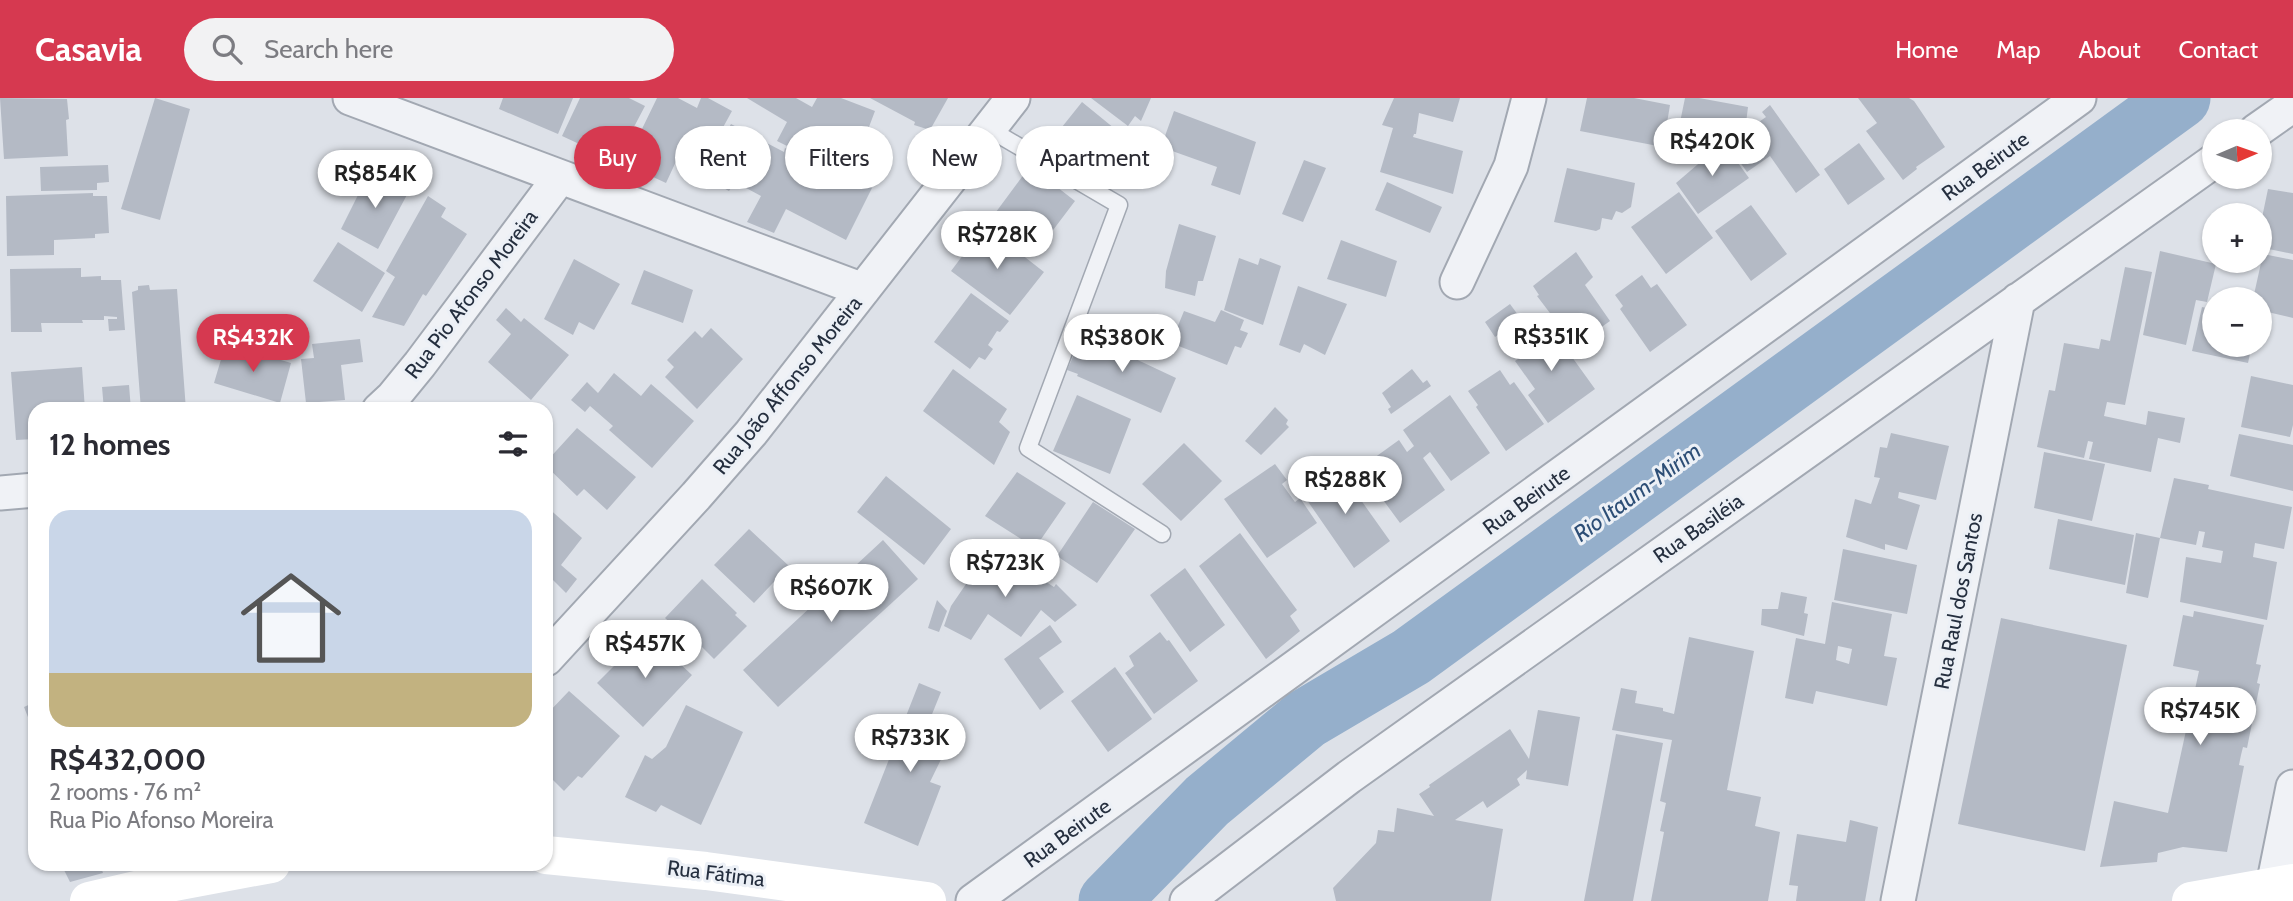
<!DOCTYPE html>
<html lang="en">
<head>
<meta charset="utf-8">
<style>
  body { margin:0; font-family:Cabin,sans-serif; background:#f2f2f3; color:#2b2b33; height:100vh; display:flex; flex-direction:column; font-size:26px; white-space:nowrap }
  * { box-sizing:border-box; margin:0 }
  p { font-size:23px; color:#7c7c81 }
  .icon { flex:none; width:38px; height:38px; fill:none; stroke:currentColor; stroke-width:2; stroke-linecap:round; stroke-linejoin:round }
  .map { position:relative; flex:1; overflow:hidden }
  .sheet { position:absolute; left:28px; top:304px; width:525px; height:469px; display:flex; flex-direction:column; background:#fff; border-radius:21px; box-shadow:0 2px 5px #0004 }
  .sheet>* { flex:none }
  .guide { position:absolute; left:574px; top:28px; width:665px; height:63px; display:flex; gap:14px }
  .needle { width:46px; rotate:88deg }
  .tools { position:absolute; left:2202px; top:21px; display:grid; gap:14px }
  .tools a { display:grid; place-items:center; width:70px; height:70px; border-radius:50%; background:#fff; box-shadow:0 2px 5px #0004; font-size:35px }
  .price { position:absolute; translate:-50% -60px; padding:0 16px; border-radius:24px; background:#fff; color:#222; font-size:23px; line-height:46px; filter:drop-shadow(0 2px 4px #0008) }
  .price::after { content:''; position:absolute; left:50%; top:42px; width:21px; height:16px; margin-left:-10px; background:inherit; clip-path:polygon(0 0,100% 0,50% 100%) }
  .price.selected { background:#d63950; color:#fff }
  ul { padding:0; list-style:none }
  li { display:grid; align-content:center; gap:14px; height:371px; padding:0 21px }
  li+li { border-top:2px solid #e1e1e2 }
  li span { display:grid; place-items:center; height:217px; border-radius:21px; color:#555 }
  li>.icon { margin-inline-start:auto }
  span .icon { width:126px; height:126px; fill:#fffc; stroke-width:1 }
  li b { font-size:30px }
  h2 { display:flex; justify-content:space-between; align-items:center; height:84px; padding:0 21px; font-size:30px }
  .chip { padding:0 24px; border-radius:32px; background:#fff; box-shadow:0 2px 5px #0004; font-size:24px; line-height:63px }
  .chip.selected { background:#d63950; color:#fff }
  header { display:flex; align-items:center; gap:42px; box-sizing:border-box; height:98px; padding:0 35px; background:#d63950; color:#fff }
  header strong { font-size:33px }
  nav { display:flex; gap:38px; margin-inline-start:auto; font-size:24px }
  .search { width:490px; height:63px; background:#f2f2f3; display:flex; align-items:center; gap:18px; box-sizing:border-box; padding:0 24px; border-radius:38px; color:#7c7c81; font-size:26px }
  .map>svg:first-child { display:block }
</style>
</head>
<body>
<header>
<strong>Casavia</strong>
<div class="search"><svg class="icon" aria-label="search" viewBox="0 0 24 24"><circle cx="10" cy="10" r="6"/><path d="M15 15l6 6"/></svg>Search here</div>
<nav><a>Home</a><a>Map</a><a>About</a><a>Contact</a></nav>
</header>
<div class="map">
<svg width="2293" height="803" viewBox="0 0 2293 803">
  <rect width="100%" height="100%" fill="#dde1e8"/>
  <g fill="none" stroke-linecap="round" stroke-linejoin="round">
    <path stroke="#95afcb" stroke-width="61" d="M1109,803L1207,703L1306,621L1411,559L2180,0"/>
  </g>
  <path fill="#b4bac5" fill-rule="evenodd" d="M0,0L67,1L69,21L66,22L68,58L4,61Z
    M155,0L190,11L160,122L121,111Z
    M503,0H573L558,36L499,11Z
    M580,0H629L645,8L616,63L562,38Z
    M657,0H678L697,10L701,0H708L732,13L709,55L686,42L666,85L625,66Z
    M747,0H796L812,9L817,0H841L875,13L855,66L792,40L787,48L777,43L787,24Z
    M870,0H948L930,32L914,27L915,24Z
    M1091,0H1151L1141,23L1135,18L1128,28Z
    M1394,0H1460L1453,24L1419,15L1416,36H1414L1413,39L1463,53L1453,96L1380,74L1393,30L1382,27Z
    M1587,0H1634L1670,7L1663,49L1580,33Z
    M1685,0H1699L1748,9L1746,25L1723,42L1678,34Z
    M1858,0H1909L1914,3L1945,49L1916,69L1917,71L1903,82L1866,33L1877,25Z
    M1082,4L1120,35L1092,72L1050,44Z
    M1770,7L1820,77L1796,95L1770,58L1747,74L1727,46L1766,19L1762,14Z
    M1174,13L1256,44L1240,97L1211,87L1217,69L1161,49Z
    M731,26L784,54L785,50L802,58L804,56L872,90L846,142L786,111L774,135L747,124L761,98L735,84L729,93L705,80L709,70L707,69Z
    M1722,43L1749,80L1698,116L1676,85L1704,61L1702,57Z
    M1859,45L1885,81L1848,107L1824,71Z
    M1304,62L1326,70L1303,124L1282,116Z
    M108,67L109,84L97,85V92L41,93L40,69Z
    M1030,68L1075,103L1041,148L996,114Z
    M1567,70L1635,85L1631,109L1622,115L1616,113L1612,122L1602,120L1600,131L1596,133L1554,124Z
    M370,73L409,93L378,151L341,131Z
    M1387,84L1442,109L1430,135L1375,112Z
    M2268,91L2293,95V156L2259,149V134Z
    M1679,94L1713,140L1666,176L1631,129Z
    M93,95V98H107L109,135L95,136V140L54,142V157L7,158L6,98Z
    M428,98L446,110L441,119L467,136L426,198L423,196L404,228L372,219L395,179L386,173Z
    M1751,107L1787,156L1751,183L1715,133Z
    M1179,126L1216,138L1203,183H1198L1195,198L1165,190L1166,173Z
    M985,128L1044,174L1010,217L951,173Z
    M1341,142L1397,163L1386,199L1327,181Z
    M338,144L385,175L362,214L313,183Z
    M2160,153L2216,166L2207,204L2196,202L2186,247L2143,237Z
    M1576,154L1593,179L1585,187L1610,223L1575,248L1537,198L1539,197L1533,188Z
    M2263,156L2293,162V220L2259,212V201H2253Z
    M1239,160L1258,167L1260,160L1281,168L1263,227L1224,212Z
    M574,161L620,186L594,232L579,224L573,237L544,221Z
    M2125,169L2152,174L2125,307L2107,304L2104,318L2146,327L2148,313L2185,320L2180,345L2158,340L2151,374L2089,361L2093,344L2088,343L2084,360L2037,349L2049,292L2055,293L2064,245L2099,251L2101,241L2110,243Z
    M81,170V179L101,178V182H121L125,232L109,233L108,221H117V219L104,218V222H82L83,225H41L42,234H11L10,171Z
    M644,172L693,192L683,225L631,206Z
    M1642,177L1651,190L1657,186L1687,227L1650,254L1620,211L1623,208L1615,197Z
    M149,187L150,192L177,191L186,312H141L132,194L138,192V188Z
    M1298,188L1347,206L1325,257L1304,246L1300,255L1279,247Z
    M971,195L1009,223L1000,234L997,233L988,247L993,251L985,262L979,259L970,271L934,244Z
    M1510,206L1521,221L1495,239L1485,224Z
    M2202,209L2214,212V247H2252L2248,265L2192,253Z
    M506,210L521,224L524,220L569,257L531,302L488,264L511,236L496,222Z
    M1221,212L1244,222L1240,232L1248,235L1241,250L1235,248L1227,267L1171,245L1184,213L1215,224Z
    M1544,227L1551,237L1554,234L1595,291L1548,325L1528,297L1535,291L1515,263L1518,261L1510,251Z
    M711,230L743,261L697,311L665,279L674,269L667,262L695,233L702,240Z
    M360,241L363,264L341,267L345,302L306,305L301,261L314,260L312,246Z
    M1081,241L1092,244L1093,241L1176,280L1161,315L1077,278L1078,276L1067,272Z
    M225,248L239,252L240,250L291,265L280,305L214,285Z
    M82,269L85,312H35V341L16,342L11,274Z
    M953,271L1007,311L999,324L1010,334L994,367L923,313Z
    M1412,271L1423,285L1427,282L1431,288L1391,316L1388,311L1391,309L1382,295Z
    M1500,272L1510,287L1514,284L1544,326L1506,353L1476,309L1478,307L1468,293Z
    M614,275L641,298L651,286L694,323L652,370L609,332L613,328L590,308L585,314L571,302L587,284L598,295Z
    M2251,278L2293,287V327L2290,339L2241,329Z
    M129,287L131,312H104L102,289Z
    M1077,297L1131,321L1110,376L1053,353Z
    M1450,297L1490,355L1451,383L1430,354L1423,360L1445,392L1400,425L1367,380L1380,370L1374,360L1399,342L1407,354L1414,348L1403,332Z
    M1275,309L1288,322L1286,326L1289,329L1261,357L1245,343Z
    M577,330L636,379L607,412L584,391L577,398L546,368V364Z
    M1891,335L1949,348L1936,402L1899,394L1898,400L1920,407L1907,452L1885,446V452L1846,439L1855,401L1871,406L1880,380L1874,379L1880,349L1887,350Z
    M2239,336L2293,347V393L2230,378Z
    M1184,345L1222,383L1181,423L1142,386Z
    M2044,354L2105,366L2092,423L2034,410Z
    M1275,366L1287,382L1282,386L1295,404L1300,400L1317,425L1267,460L1224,401Z
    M1336,367L1390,443L1354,470L1300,392L1304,389L1306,392L1315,386L1314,382Z
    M1017,374L1066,405L1035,450L985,418Z
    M886,378L951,431L924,467L857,414Z
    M2174,380L2209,387L2208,391L2292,409L2284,451L2255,445L2253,459L2277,464L2267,522L2180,504L2186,459L2221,465L2223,453L2202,449L2205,434L2199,433L2196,447L2160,440Z
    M1093,404L1135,431L1097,485L1057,458Z
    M546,408L582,440L561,467L577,481L566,495L546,475Z
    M2058,421L2134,437L2125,487L2049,471Z
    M749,431L789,468L754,505L714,467Z
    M1240,435L1297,512L1290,518L1300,533L1266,561L1199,468Z
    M2136,435L2160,440L2148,500L2126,495Z
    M883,442L918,481L778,609L743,572Z
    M1843,451L1917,467L1907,516L1834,502Z
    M988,454L1006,464L1008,460L1054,489L1056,486L1077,507L1055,524L1041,512L1021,539L988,516L971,542L944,528L951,508Z
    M1185,470L1225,527L1190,554L1150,497Z
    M702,481L737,515L735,517L747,528L714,561L702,549L699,551L665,520Z
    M1781,494L1807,499L1804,515L1808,516L1804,538L1761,527L1762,511H1778Z
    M937,502L947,513L939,534L928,530Z
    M1832,504L1892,516L1884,558L1897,560L1887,608L1816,593L1813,606L1785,600L1796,540L1825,546ZM1838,548L1852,551L1849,566L1836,562Z
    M2194,513L2264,527L2256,566L2261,567L2257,585L2260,586L2247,650L2243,649L2241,657L2239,667L2244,668L2227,754L2183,749L2158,755L2157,764L2100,769L2114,703L2168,715L2199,573L2173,568L2183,517L2193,519Z
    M2001,520L2127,547L2085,753L1958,726Z
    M1050,527L1062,544L1039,560L1064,594L1040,612L1004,561Z
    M1160,534L1167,543L1169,542L1198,583L1154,616L1125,575L1134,568L1129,558Z
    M647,535L692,577L643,629L597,585Z
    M1689,539L1754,553L1727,692L1761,699L1755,728L1780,734L1768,803H1651L1664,734L1660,733L1666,705L1660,703L1672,642L1612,632L1621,590L1637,593L1635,605L1663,610V613L1674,616Z
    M1115,569L1152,621L1108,654L1071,603Z
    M919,585L941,594L924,636L949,645L930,684L941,688L918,748L864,725Z
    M569,593L620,638L582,680L578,678L564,693L546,675V617Z
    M35,604V637L24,609Z
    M686,607L743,634L701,727L661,707L656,714L625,699L645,657L652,661L666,649Z
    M1538,612L1580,619L1568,688L1526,681L1527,672L1517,681L1520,687L1487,710L1483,703L1455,722L1503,731L1491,803H1336L1333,790L1376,745L1378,732L1394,734L1397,710L1434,718L1419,696L1430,689L1429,687L1510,631L1529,661Z
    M1616,636L1663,645L1633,803H1584Z
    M1850,722L1878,729L1865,803H1796L1798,788L1789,787L1797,736L1846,744Z
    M55,766H100L103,775L70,784L62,768L56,770Z"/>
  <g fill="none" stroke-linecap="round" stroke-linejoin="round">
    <defs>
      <path id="service" d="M989,31L1119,107L1028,350L1162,436"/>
      <path id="minor" d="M350,0L863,192
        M2256,33L2293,7
        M1457,184L1511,68L1529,0
        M379,312L393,299L420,266L560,79
        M0,395L35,392
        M546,561L696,398L751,335L1013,0
        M973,803L2079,0
        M1187,803L1349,679L2214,63
        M1898,803L2018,202
        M2270,803L2293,689"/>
    </defs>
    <use href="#service" stroke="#a2a8b2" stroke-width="19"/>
    <use href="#minor" stroke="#a2a8b2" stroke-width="37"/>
    <use href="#service" stroke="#f0f2f6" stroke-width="16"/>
    <use href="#minor" stroke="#f0f2f6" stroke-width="33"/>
    <path stroke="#fff" stroke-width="38" d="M546,757L706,773L927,803
      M89,803L153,788L271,766
      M2191,803L2293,785"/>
  </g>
  <g text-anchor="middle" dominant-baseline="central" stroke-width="6" stroke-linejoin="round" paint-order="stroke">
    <g font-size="21" fill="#252f3f" stroke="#ecf0f6">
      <text transform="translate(1985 68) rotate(-36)">Rua Beirute</text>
      <text transform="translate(471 196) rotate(-53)">Rua Pio Afonso Moreira</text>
      <text transform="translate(787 287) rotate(-51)">Rua João Affonso Moreira</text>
      <text transform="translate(1526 402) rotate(-36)">Rua Beirute</text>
      <text transform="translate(1698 430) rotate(-35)">Rua Basiléia</text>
      <text transform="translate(1958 503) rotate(-79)">Rua Raul dos Santos</text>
      <text transform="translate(1067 735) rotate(-36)">Rua Beirute</text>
      <text transform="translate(716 775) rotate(7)">Rua Fátima</text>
    </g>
    <g font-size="23" font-style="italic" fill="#2d4e76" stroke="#ecf0f6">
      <text transform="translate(1637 394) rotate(-36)">Rio Itaum-Mirim</text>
    </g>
  </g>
</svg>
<div class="tools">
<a><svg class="needle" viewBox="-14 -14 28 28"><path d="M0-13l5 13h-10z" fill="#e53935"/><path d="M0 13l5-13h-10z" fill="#7c7c81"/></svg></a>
<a>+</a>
<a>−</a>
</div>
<b class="price" style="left:1712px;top:80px">R$420K</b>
<b class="price" style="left:375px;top:112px">R$854K</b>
<b class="price" style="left:997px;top:173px">R$728K</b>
<b class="price" style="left:1551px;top:275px">R$351K</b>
<b class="price selected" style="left:253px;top:276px">R$432K</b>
<b class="price" style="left:1122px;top:276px">R$380K</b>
<b class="price" style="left:1345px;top:418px">R$288K</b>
<b class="price" style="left:1005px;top:501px">R$723K</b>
<b class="price" style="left:831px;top:526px">R$607K</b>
<b class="price" style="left:645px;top:582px">R$457K</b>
<b class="price" style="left:2200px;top:649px">R$745K</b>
<b class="price" style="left:910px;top:676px">R$733K</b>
<div class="guide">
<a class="chip selected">Buy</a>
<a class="chip">Rent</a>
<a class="chip">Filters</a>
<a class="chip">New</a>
<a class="chip">Apartment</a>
</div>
<section class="sheet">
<h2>12 homes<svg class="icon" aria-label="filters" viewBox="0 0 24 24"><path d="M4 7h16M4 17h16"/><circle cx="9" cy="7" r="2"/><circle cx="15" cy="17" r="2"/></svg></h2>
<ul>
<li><span style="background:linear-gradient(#c9d6e8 75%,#c2b280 0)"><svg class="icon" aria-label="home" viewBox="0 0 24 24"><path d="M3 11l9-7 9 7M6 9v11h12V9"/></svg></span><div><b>R$432,000</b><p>2 rooms · 76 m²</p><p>Rua Pio Afonso Moreira</p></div></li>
</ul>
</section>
</div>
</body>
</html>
